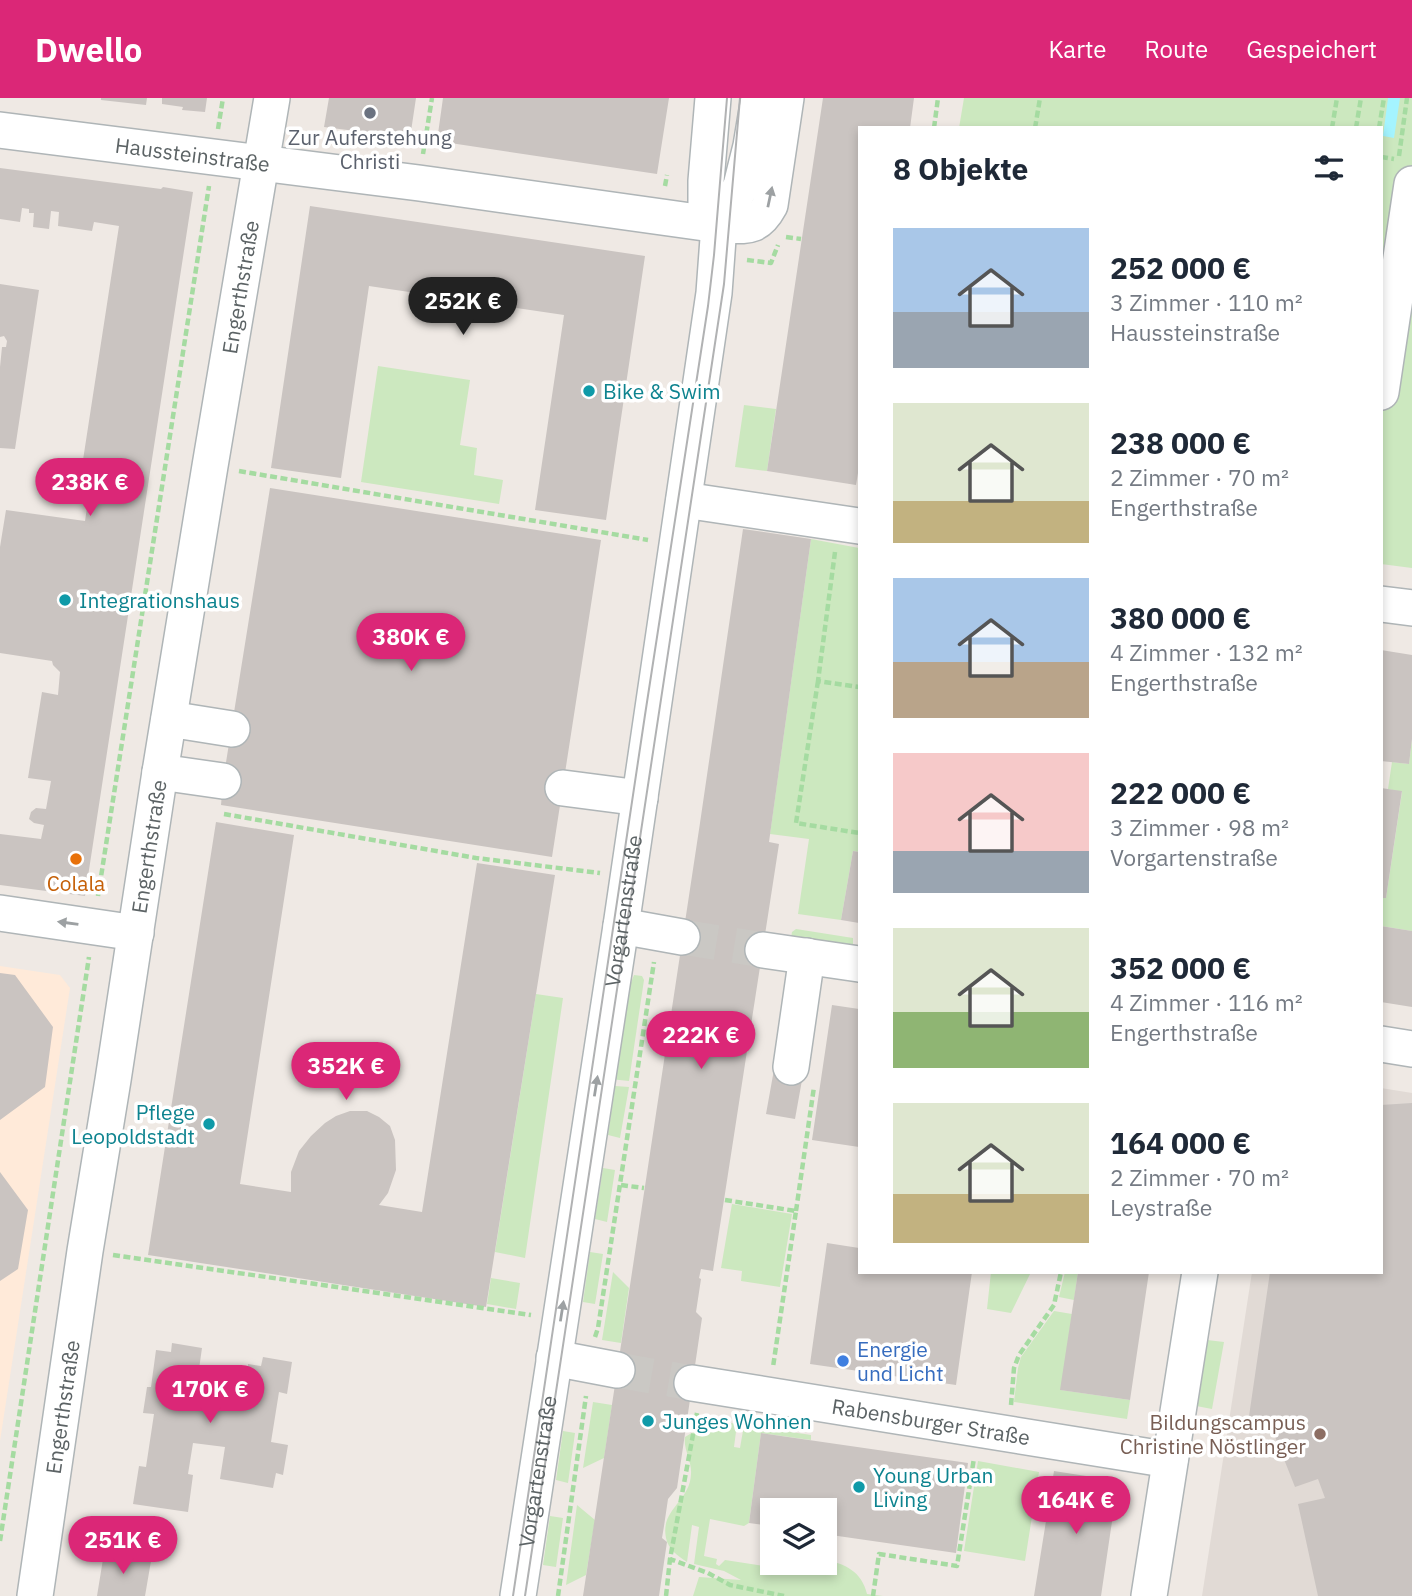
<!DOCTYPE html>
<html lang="de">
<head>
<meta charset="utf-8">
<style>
  body { margin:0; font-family:"IBM Plex Sans",sans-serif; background:#f2f2f3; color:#1f2937; height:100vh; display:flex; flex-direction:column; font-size:26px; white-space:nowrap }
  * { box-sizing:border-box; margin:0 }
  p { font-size:23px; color:#747a83 }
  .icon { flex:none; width:38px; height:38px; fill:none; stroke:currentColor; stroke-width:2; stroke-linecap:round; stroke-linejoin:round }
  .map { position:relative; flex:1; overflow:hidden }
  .details { position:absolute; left:858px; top:28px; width:525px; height:1148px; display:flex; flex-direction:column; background:#fff; border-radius:0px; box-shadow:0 4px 10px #0003 }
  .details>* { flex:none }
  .buttons { position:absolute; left:760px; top:1400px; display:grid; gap:14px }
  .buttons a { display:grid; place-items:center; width:77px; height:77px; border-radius:0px; background:#fff; box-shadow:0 4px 10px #0003; font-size:35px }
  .price { position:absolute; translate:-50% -60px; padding:0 16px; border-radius:24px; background:#db2777; color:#fff; font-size:23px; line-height:46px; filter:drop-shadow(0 2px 4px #0008) }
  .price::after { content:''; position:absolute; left:50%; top:42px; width:21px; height:16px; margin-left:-10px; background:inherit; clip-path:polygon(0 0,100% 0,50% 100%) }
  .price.active { background:#222; color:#fff }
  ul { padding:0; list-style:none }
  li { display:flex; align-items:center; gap:21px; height:175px; padding:0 35px }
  li span { display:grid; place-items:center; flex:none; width:196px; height:140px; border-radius:0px; color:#555 }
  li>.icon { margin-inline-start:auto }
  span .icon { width:84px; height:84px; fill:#fffc; stroke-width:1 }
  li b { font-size:30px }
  h2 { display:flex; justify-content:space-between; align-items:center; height:84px; padding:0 35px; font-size:30px }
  header { display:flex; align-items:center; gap:42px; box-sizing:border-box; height:98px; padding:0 35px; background:#db2777; color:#fff }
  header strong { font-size:33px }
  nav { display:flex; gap:38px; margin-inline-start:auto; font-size:24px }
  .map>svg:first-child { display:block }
</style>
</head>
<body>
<header>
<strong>Dwello</strong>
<nav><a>Karte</a><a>Route</a><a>Gespeichert</a></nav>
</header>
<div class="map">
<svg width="1412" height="1498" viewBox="0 0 1412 1498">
  <rect width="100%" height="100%" fill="#efe9e4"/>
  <path fill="#ffead9" d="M0,868L60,877L70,890L0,1343Z"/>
  <path fill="#e1dad5" d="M1381,990L1412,995V1498H1202L1252,1174H1381Z"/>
  <path fill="#cce8bf" d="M964,0H1412V470L1381,466V30H959Z
    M378,268L470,282L460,347L477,350L474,377L503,382L499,406L361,384Z
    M744,307L776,311L767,373L735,369Z
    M811,441L859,450V754L853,753L841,822L798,816L809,741L770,736Z
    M1412,641V833L1381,828V800H1386L1402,694L1388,691L1392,664L1409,666Z
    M796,831L853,840V854L790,845L792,834Z
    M634,877L642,878L644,882L629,983L610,981L619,915Z
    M536,896L563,900L525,1160L495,1154Z
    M615,988L629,989L620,1040L608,1037Z
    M603,1070L615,1072L607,1124L595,1121Z
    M732,1106L792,1116L780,1189L741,1183L742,1173L721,1170Z
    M590,1154L603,1156L595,1206L583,1204Z
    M613,1174L629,1190L621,1245L602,1242Z
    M991,1174H1031L1011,1215L987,1211Z
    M1065,1174H1078L1074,1202L1059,1199Z
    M491,1180L520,1185L516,1211L487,1206Z
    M1054,1213L1072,1216L1061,1292L1130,1302L1127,1321L1014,1304L1018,1270L1021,1259Z
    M1207,1242L1224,1244L1212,1311L1191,1307Z
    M593,1304L612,1307L604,1360L583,1370Z
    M719,1323L737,1326L734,1349L740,1350L744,1327L811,1337V1342L761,1335L749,1425L744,1428L710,1421L704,1458L717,1461L716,1466L719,1468L725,1462L804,1474L813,1465H824V1462C845,1465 862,1474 867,1496L883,1498H693L699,1479L741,1482L724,1473L694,1466L699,1429L692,1427L687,1464C678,1458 668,1451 666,1440C660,1411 690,1404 691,1376C692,1363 683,1351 685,1339L705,1327Z
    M563,1333L575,1335L568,1385L556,1382Z
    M978,1363L1039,1374L1025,1463L964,1453Z
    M577,1407L595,1422L586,1477L566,1487Z
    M550,1418L563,1420L556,1469L543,1467Z"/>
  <path fill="#a4f4ff" d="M1388,0H1400L1394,40L1383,38Z"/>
  <path fill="#cac4c1" d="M101,0H147L146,7L101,2Z
    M162,0H207L205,14L182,12L183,9L162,6Z
    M329,0H416L410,40L324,29Z
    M443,0H669L657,76L437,43Z
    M823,0H914L910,30H859V369L856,387L767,373Z
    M0,70L161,91L163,89L193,94L85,798L0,787V736L41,741L44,727L34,725L29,721L31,714L36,710L46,711L51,683L28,680L42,594L58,597L60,574L53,567L52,563L0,555V449L6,412L85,423L90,390L79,388L119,128L94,124L92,133L58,128L59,114L51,113L49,131L33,129L34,115H29V111L22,110L20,124L0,121Z
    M310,108L645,158L606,422L535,412L564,217L369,188L341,380L271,370Z
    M0,186L39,192L15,351L0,350V269L2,249H6L7,243L4,238L0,239Z
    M270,390L601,442L552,759L221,707L223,683Z
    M743,431L811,441L769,744L779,746L713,1173L701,1171L699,1180L701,1181L696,1214L702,1220L677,1390L668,1401L664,1428L662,1440L667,1444L659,1498H583L700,725Z
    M1381,552L1412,557V641L1409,666L1381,663Z
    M1381,690L1402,693L1386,800H1381Z
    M216,724L294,737L240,1086L291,1094V1074L299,1053L311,1038L325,1025L336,1018L350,1013H367L379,1019L390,1028L395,1042L396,1072L388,1095L379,1107L422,1114L477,765L555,777L486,1209L148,1157Z
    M853,753L859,754V825L841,822Z
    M1381,828L1412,833V909L1381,904Z
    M0,875L15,877L53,929L45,989L0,1022Z
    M832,907L859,911V1049L812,1042Z
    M784,916L813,921L795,1021L766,1016Z
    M1412,1005V1498H1318L1298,1406L1325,1400L1318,1381L1295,1389L1274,1336L1247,1332L1270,1174H1381V1007Z
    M0,1074L28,1112L18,1171L0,1183Z
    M827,1145L859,1150V1174H972L956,1287L810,1266Z
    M1078,1174H1149L1130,1302L1060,1292Z
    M172,1245L202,1250L199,1271L246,1279L248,1266L261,1268L263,1259L292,1264L287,1296L279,1294L271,1344L288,1347L283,1377L276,1375L273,1390L220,1381L225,1349L193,1345L188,1376L193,1377L188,1414L133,1406L139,1368L146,1369L154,1316L143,1315L147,1289H151L156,1252L171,1254Z
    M761,1335L968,1365L956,1455L824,1436V1412H772V1428L749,1425Z
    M1054,1373L1118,1383L1101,1498H1034Z
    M104,1455L151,1463L145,1498H97Z"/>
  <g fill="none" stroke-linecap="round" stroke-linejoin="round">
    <path stroke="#cac8c4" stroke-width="35" stroke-dasharray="35 18" stroke-linecap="butt" d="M682,839L763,852
      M617,1272L692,1285"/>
    <defs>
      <g id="minor">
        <path d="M713,0L706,83V106L719,127"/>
        <path id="s1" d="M0,32L419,85L719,127C745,127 756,133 770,107L786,0"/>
        <path d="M1381,294L1412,86"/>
        <path d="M684,402L859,428"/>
        <path d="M1381,506L1412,510"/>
        <path d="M169,621L232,631"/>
        <path d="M160,674L223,683"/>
        <path d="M563,690L640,700"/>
        <path d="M0,815L136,835"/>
        <path d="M621,828L682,839"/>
        <path d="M763,852L859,866"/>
        <path d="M1381,946L1412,951"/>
        <path d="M791,969L807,858"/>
        <path d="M554,1260L617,1272"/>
        <path id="s2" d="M692,1285L1170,1362"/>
        <path id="s3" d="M35,1498L85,1153L113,982L160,674L210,368L272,0"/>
        <path id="s4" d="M518,1498L621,828L714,195L719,127L741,88L751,48L759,0"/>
        <path d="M1149,1498L1200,1174"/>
      </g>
    </defs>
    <use href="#minor" stroke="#afb5b7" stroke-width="38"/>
    <path stroke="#a5dba1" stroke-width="4.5" stroke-dasharray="7 3.5" stroke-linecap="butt" d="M934,30L938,0
      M1035,30L1040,0
      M1332,30L1337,0
      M1356,30L1361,0
      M1379,30L1384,0
      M218,31L223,0
      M423,56L432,0
      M1399,58L1407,0
      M1381,59L1394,61
      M665,88L667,77
      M786,139L801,141
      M747,162L771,165L778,147
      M239,373L648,442
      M835,454L818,583L859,589
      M818,583L796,725L859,735
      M224,716L476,760L600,775
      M98,798L209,88
      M621,1087L644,1090
      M725,1102L796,1113L773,1269
      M796,1113L814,989
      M113,1157L531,1217
      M595,1239L598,1230L654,864
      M1011,1307L1014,1270L1019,1257L1054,1207L1061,1174
      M697,1315L670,1461L708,1475L730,1487L784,1498
      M0,1443L89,859
      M558,1498L586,1298
      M666,1498L670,1461
      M873,1498L879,1456L957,1468L974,1360"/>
    <use href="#minor" stroke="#fff" stroke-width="35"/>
    <path stroke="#b1b2b3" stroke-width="2" d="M513,1498L645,617L708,208L714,157L727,0
      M525,1498L724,186L740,0"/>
  </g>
  <defs><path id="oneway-solid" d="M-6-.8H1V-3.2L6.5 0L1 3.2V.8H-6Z" transform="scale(1.75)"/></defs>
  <g fill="#9da1a3">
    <use href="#oneway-solid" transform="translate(770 99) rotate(-78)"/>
    <use href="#oneway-solid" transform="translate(68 825) rotate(-172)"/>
    <use href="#oneway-solid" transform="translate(596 988) rotate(-81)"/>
    <use href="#oneway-solid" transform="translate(562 1213) rotate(-81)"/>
  </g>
  <circle fill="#6b7280" stroke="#fff" stroke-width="2.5" cx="370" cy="15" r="7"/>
  <g fill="#0f9aa8" stroke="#fff" stroke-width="2.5">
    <circle cx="589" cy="293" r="7"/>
    <circle cx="65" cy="502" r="7"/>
    <circle cx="209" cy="1026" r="7"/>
    <circle cx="648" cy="1323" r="7"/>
    <circle cx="859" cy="1389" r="7"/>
  </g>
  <circle fill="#e8710a" stroke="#fff" stroke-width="2.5" cx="76" cy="761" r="7"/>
  <circle fill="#3f7fe0" stroke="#fff" stroke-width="2.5" cx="843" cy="1263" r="7"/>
  <circle fill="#8d6e63" stroke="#fff" stroke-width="2.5" cx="1320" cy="1336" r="7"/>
  <g text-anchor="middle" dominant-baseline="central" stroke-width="7" stroke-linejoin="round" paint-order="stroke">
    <g font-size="21" fill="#5b616d" stroke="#fff">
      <text x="370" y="39">Zur Auferstehung<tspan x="370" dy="24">Christi</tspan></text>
    </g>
    <g font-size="21" fill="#5c6365" stroke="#fff">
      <text stroke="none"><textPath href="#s1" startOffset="194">Haussteinstraße</textPath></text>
      <text stroke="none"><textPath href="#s3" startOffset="1325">Engerthstraße</textPath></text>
      <text stroke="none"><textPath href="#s3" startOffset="758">Engerthstraße</textPath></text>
      <text stroke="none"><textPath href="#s4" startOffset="693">Vorgartenstraße</textPath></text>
      <text stroke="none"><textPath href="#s3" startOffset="191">Engerthstraße</textPath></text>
      <text stroke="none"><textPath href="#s2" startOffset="242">Rabensburger Straße</textPath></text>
      <text stroke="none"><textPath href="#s4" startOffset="126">Vorgartenstraße</textPath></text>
    </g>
    <g font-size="21" fill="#0d838f" stroke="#fff" text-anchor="start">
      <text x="603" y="293">Bike &amp; Swim</text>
      <text x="79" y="502">Integrationshaus</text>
      <text x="195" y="1014" text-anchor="end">Pflege<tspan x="195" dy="24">Leopoldstadt</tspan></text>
      <text x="662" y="1323">Junges Wohnen</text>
      <text x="873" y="1377">Young Urban<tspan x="873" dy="24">Living</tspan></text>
    </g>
    <g font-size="21" fill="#c56008" stroke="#fff">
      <text x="76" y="785">Colala</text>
    </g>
    <g font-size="21" fill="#366cbe" stroke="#fff" text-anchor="start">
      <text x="857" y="1251">Energie<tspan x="857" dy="24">und Licht</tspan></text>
    </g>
    <g font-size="21" fill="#785e54" stroke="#fff" text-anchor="end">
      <text x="1306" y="1324">Bildungscampus<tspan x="1306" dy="24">Christine Nöstlinger</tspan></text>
    </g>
  </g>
</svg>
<div class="buttons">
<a><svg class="icon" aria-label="layers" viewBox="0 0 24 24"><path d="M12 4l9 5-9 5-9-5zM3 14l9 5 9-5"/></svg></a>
</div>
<b class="price active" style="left:463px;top:239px">252K €</b>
<b class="price" style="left:90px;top:420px">238K €</b>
<b class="price" style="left:411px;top:575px">380K €</b>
<b class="price" style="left:701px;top:973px">222K €</b>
<b class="price" style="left:346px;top:1004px">352K €</b>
<b class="price" style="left:210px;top:1327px">170K €</b>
<b class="price" style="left:1076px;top:1438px">164K €</b>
<b class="price" style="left:123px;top:1478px">251K €</b>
<section class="details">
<h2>8 Objekte<svg class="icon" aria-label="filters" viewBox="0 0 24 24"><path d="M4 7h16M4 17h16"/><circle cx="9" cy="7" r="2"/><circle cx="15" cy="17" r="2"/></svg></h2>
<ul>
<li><span style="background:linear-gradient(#a9c7e8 60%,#9aa5b1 0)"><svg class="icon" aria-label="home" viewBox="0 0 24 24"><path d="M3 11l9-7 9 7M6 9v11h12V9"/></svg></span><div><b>252 000 €</b><p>3 Zimmer · 110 m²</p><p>Haussteinstraße</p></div></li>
<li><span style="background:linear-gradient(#dfe7d0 70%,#c2b280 0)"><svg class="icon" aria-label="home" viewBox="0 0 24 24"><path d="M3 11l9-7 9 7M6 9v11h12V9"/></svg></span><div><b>238 000 €</b><p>2 Zimmer · 70 m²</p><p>Engerthstraße</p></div></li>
<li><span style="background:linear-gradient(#a9c7e8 60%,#b9a48a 0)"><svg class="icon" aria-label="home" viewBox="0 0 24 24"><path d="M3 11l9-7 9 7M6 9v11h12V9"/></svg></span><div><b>380 000 €</b><p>4 Zimmer · 132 m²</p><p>Engerthstraße</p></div></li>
<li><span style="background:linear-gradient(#f6c9c9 70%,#9aa5b1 0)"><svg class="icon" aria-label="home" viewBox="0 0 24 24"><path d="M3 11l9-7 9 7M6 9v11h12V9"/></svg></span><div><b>222 000 €</b><p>3 Zimmer · 98 m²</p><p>Vorgartenstraße</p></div></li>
<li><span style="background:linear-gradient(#dfe7d0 60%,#8fb573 0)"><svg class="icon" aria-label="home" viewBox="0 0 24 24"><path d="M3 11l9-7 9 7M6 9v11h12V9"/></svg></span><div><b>352 000 €</b><p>4 Zimmer · 116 m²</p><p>Engerthstraße</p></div></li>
<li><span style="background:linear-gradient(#dfe7d0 65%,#c2b280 0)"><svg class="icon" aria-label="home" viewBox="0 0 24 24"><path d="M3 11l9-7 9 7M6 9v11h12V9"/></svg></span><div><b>164 000 €</b><p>2 Zimmer · 70 m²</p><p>Leystraße</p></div></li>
</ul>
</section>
</div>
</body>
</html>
